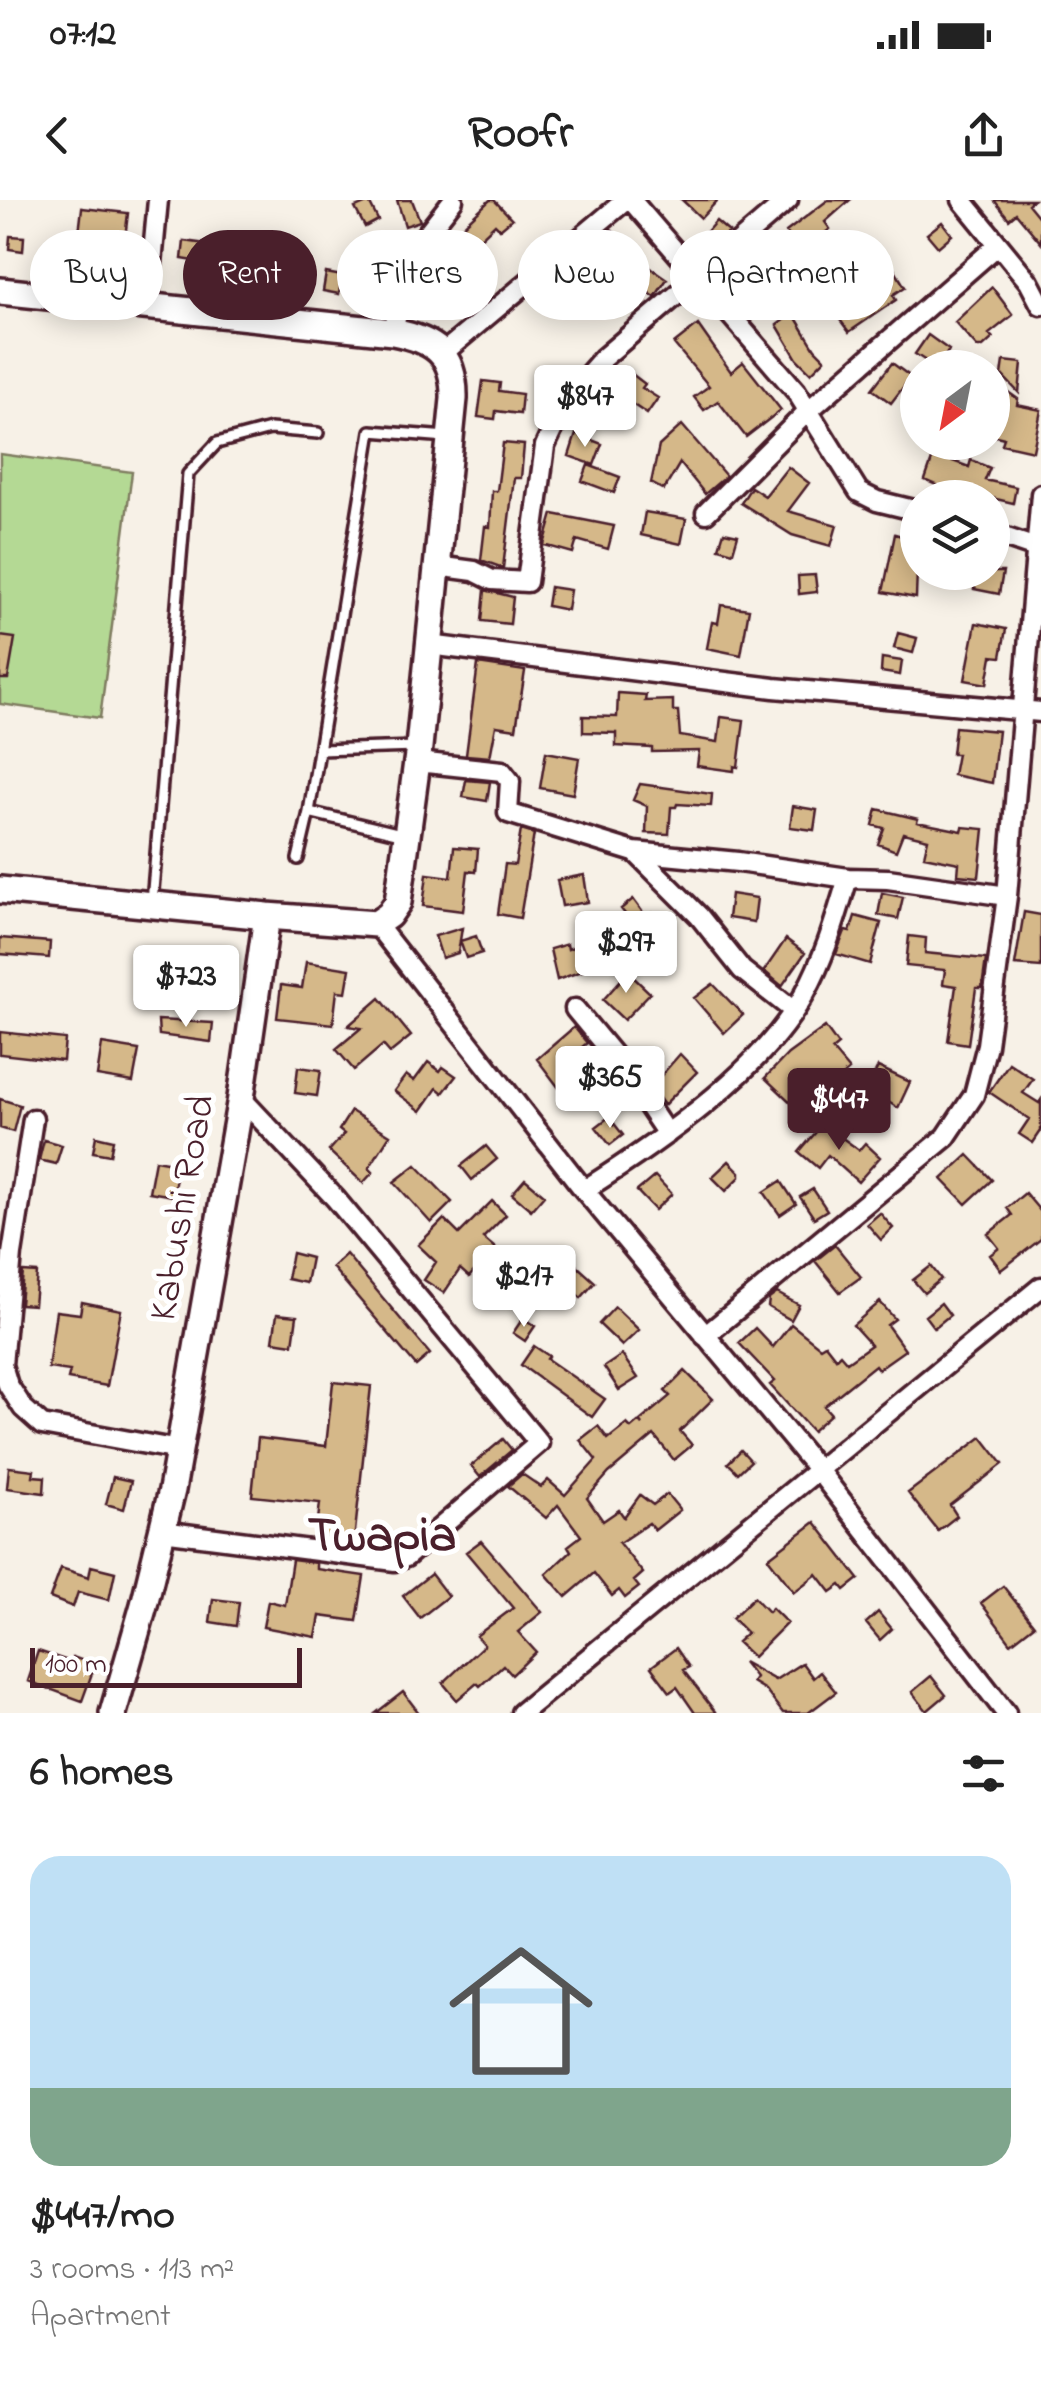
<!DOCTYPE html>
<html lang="en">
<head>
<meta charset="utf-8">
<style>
  body { margin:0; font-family:"Indie Flower",sans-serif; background:#f6f6f6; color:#222; height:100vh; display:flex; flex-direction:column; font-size:38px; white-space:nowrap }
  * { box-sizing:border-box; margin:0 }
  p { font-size:32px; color:#767676 }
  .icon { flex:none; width:55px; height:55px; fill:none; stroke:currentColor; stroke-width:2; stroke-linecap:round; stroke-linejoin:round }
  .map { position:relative; height:1513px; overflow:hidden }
  .side { display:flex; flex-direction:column; background:#fff; flex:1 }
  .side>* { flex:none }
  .banner { position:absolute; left:30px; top:30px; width:982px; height:90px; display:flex; gap:20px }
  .needle { width:65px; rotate:212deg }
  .fabs { position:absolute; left:900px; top:150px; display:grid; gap:20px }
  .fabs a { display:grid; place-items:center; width:110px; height:110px; border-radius:50%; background:#fff; box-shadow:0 5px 25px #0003; font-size:50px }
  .scale { position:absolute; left:30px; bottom:25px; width:272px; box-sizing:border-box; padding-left:10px; border:5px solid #4a1f2b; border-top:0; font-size:28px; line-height:35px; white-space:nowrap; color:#4a1f2b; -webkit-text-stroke:8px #fff; paint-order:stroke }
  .price { position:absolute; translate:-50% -85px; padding:0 22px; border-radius:10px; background:#fff; color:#222; font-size:32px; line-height:65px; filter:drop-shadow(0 2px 5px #0008) }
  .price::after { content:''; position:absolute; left:50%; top:60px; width:30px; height:22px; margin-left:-15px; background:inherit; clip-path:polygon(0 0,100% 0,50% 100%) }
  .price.on { background:#4a1f2b; color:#fff }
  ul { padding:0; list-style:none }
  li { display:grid; align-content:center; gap:20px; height:530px; padding:0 30px }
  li+li { border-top:2px solid #e0e0e0 }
  li span { display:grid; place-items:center; height:310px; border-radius:30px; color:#555 }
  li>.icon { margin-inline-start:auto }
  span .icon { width:180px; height:180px; fill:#fffc; stroke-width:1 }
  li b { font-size:42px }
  h2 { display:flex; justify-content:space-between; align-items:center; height:120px; padding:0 30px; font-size:42px }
  .chip { padding:0 35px; border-radius:45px; background:#fff; box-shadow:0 5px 25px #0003; font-size:35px; line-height:90px }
  .chip.on { background:#4a1f2b; color:#fff }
  .status { display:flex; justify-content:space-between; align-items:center; height:70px; padding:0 50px; background:#fff; direction:ltr }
  .status svg { height:28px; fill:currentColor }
  header { display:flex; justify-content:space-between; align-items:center; height:130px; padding:0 30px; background:#fff; font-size:45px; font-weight:800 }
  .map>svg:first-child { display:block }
</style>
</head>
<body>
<div class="status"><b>07:12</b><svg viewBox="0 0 49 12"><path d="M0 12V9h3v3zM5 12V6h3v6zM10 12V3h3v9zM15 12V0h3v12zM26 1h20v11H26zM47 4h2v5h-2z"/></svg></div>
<header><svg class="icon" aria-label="back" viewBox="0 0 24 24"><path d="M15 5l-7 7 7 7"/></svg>Roofr<svg class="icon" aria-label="share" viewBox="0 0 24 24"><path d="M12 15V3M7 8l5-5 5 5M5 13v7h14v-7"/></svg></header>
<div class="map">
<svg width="1041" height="1513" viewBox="0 0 1041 1513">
  <rect width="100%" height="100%" fill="#f7f1e7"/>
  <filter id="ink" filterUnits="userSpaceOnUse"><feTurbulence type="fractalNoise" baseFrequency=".01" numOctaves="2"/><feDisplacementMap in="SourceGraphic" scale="20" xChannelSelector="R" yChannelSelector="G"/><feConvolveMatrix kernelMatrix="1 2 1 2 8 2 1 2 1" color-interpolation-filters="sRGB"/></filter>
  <g filter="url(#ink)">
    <path fill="#b4d994" stroke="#7f7c60" stroke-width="2.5" d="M0,254L132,272L100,518L0,504Z"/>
    <path fill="#d5b889" stroke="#4a1f2b" stroke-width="2.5" d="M397,0H412L420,21L405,26Z
      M490,0H494L512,19L500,29L495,24L472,46L458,30Z
      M682,0H718L701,18Z
      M828,0H850L825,22L830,29L802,51L786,32Z
      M994,0H1033L1028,4L1041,20V43L1016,13L1009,19Z
      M369,2L378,20L365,27L355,8Z
      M82,8L128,13L125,38L79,33Z
      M716,21L729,32L707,53L696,44Z
      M942,22L952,35L938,47L927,34Z
      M611,29L651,68L667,79L655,97L624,76L607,102L591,92L603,74L584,56Z
      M10,36L24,37L23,51L9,49Z
      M222,38L240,39L239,59L206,58V63L182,59L184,41L221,46Z
      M447,54L461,60L444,105L428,100L439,60L444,62Z
      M257,56L275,60L271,79L253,75Z
      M758,59L777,74L748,109L729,90Z
      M348,69L381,76L376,96L344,89Z
      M894,69L905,87L893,95L896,100L849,132L835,113Z
      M326,73L342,76L339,94L323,91Z
      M992,87L1013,115L989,134L993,138L983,147H977L955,122Z
      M793,113L815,149L825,159L811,173L797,159L777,125Z
      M698,125L731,172L743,162L781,210L746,237L718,201L704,210L694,197L709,186L674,144Z
      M928,135L949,150L937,168L915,154Z
      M1004,161L1022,163L1019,193L1002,175Z
      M892,163L911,177L891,203L872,189Z
      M624,168L645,184L642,188L658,198L647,214L629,202L620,213L602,200Z
      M483,181L500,183L499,191L522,194L520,214L496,211L495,219L478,217Z
      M1001,187L1018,199L1017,205L1041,210L1033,251L1002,244L1004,238L992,235V199L1000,201Z
      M682,225L726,276L705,294L680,263L664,290L651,283L659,246Z
      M576,234L602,244L594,265L569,256Z
      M503,243L524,245L521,278H514L503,368L481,360L485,326L490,327L492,291H497Z
      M934,254L969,267L971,260L990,268L985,280L1016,287L1013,303L992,298H966L925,280Z
      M588,265L620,277L614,293L582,281Z
      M788,267L809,283L788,311L837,325L831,346L792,335L741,303L751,287L765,296Z
      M645,312L686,319L681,344L641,335Z
      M553,314L614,326L608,349L577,340L573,353L544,345Z
      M724,332L738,335L733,352L719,348Z
      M895,334L918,341L916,398L883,392Z
      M977,372H1003L999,394L974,389Z
      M815,375L817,392L799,394L798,376Z
      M550,387L570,390L567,410L547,406Z
      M485,390L513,397L510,424L482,421Z
      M721,405L749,409L741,455L707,448L712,422L718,423Z
      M976,423L1006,429L1001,457L992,456L987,484L965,480Z
      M898,433L917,438L913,453L894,448Z
      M0,436L15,438L8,479H0Z
      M882,458L902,461L900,475L881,472Z
      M478,464L525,471L516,529L496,526L490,557L466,555Z
      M618,493L646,495L645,501L673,500V511H678L680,536L718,542L721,517L744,520L738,567L734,566V571L697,566L699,551L652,552V548L616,546V533L583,532V516L617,517Z
      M955,527L998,531L992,583L953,575L957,554H952Z
      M546,552L579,558L573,594L540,588Z
      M466,580L490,582L487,601L463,597Z
      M640,584L712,594L711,606L677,604L676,607H671L669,634L646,633L647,606L633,600Z
      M793,606L817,610L814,630L790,627Z
      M877,609L918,619L917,622L962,631L963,627L984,629L979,677L958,675L959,663L924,656L928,639L903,633L896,651L878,644L884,628L873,625Z
      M521,630L534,634L520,718L498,714L505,664L515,665Z
      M454,647L478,649L476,672L468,671L463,711L423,706L427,674L451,677Z
      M584,675L588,702L562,706L557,680Z
      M882,693L903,697L898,719L878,715Z
      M731,694L757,698L754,722L728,718Z
      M633,699L647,718L653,713L664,727L647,741L621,709Z
      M1024,712L1041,715V767L1015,765Z
      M855,716L881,723L870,764L836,754L845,731L850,732Z
      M462,728L458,753L442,758L435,736Z
      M476,736L482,753L466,758L460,741Z
      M909,736L926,738L925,753L986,759L982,788H976L968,844L948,841L956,786L943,784L945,770L906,766Z
      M0,738L50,742L49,758L0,754Z
      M597,738L607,762L557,780L550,749L567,744L568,749Z
      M786,739L805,753L782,786L764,771Z
      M170,752L192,754L190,786L168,784Z
      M306,762L350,769L346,792L337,791L333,824L277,818L281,785L302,788Z
      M628,772L650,793L624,820L603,800Z
      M713,784L743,815L724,833L694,798Z
      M380,798L411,836L390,853L383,845L354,870L336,849L361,828L348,826Z
      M158,820L213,823L211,842L159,835Z
      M574,827L587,843L582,847L586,851L571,862L579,873L559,888L537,859Z
      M825,827L838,845L832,850L849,870L815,899L817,901L803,914L765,878L788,854Z
      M0,832L65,839L63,861L0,854Z
      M102,844L139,850L133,882L97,876Z
      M680,854L697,872L664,905L651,887Z
      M428,862L440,871L443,867L456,876L443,893L437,888L421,911L394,891L406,875L414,881Z
      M1009,863L1033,879L1023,893L1039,903L1041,900V931L1033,943L1019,934L1029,919L989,892Z
      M298,867L321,870L317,896L295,893Z
      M878,867L910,882L898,908L867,889Z
      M606,883L619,902L604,912L592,893Z
      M0,899L20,905L13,932L0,928Z
      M351,911L390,935L369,968L373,972L363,983L329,951L344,934L339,930Z
      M609,917L623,935L610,945L596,927Z
      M823,924L859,950L865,943L880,957L858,982L828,955L818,968L799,952Z
      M96,936L113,940L110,955L93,952Z
      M44,940L62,945L56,964L39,960Z
      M486,946L497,959L472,980L461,966Z
      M968,955L992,980L966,1004L942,979Z
      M155,960L178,964L173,996L149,992Z
      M729,961L740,972V977L726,991L712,977Z
      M416,965L452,1002L431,1023L394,982Z
      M655,976L672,994L655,1010L637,991Z
      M525,979L544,995L531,1010L512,994Z
      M781,981L796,1004L780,1015L764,992Z
      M813,989L827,1010L814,1018L800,997Z
      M1025,993L1041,1012V1039L1001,1070L990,1055L999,1048L988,1034L1012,1015L1007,1008Z
      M492,1001L506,1015L483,1038L495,1048L469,1077L460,1069L444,1093L424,1080L436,1062L418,1045L444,1019L459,1034Z
      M880,1013L893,1028L881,1040L867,1024Z
      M835,1045L861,1077L840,1092L815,1061Z
      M292,1053L311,1058L306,1083L287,1079Z
      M346,1054L430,1154L416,1166L332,1067Z
      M568,1058L595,1082L581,1098L554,1075Z
      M931,1066L941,1079L924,1093L913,1080Z
      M23,1072L37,1073L34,1105L20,1104Z
      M777,1093L799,1105L791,1120L768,1107L769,1099Z
      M82,1102L121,1110L107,1186L68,1179L70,1171L48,1168L56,1111L80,1114Z
      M880,1102L895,1119L887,1125L905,1150L878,1169L875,1165L824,1206L831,1214L812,1231L770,1185L775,1181L739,1143L755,1128L773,1147L791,1124L820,1147L825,1144L836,1158L840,1154L847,1162L871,1145L853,1125Z
      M941,1103L950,1115L934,1128L925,1116Z
      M615,1107L639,1130L622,1146L599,1124Z
      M277,1114L297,1116L293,1144L273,1141Z
      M523,1118L535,1126L525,1141L513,1133Z
      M534,1146L549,1156L547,1159L605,1199L592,1217L521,1165Z
      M622,1155L638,1178L619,1190L604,1167Z
      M685,1171L713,1199L680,1231L692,1245L674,1260L654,1235L609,1273L587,1298L603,1321L619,1310L624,1317L640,1295L653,1305L667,1294L680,1310L655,1330L649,1323L619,1343L643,1373L634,1381L639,1387L625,1398L619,1390L612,1396L594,1373L566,1397L546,1374L571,1351L568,1346L581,1336L558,1305L546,1318L508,1286L522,1274L541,1287L548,1280L565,1295L596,1260L580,1240L598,1226L608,1239L627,1224L631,1228L638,1222L643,1225L640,1221L670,1196L665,1191Z
      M333,1182L371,1186L354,1341L316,1337L320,1303L252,1296L258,1238L326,1246Z
      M982,1237L1003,1264L950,1305L957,1316L938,1331L908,1293Z
      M503,1239L512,1250L480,1277L471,1266Z
      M741,1250L751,1261L738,1273L728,1263Z
      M9,1267L34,1270L33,1276L45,1277L44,1293L7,1288Z
      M113,1277L131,1281L124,1309L106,1304Z
      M815,1322L859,1379L845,1390L841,1385L831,1392L817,1374L794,1392L768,1358Z
      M481,1341L542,1412L518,1432L536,1452L512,1475L503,1465L480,1486L477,1483L457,1500L443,1483L484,1445L476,1436L513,1408L466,1352Z
      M292,1360L316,1363V1369L364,1376L357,1421L320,1416L316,1437L263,1427L268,1401L285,1405Z
      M91,1366L115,1372L109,1400L78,1392L73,1407L50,1398L61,1368L89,1377Z
      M431,1374L448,1396L420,1418L403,1396Z
      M1003,1386L1034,1425L1011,1443L981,1403Z
      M754,1397L768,1412L772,1408L787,1423L753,1457L737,1442L747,1433L732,1418Z
      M213,1399L239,1402L236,1426L210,1422Z
      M878,1412L892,1429L880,1440L866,1423Z
      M676,1448L689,1467L683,1470L716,1513H695L677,1487L670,1492L651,1467Z
      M38,1451L71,1462L73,1457L95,1465L82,1501L28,1481Z
      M743,1462L775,1480L802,1463L813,1478L820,1472L836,1492L808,1513H783L765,1490L752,1482L755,1477Z
      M931,1476L946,1495L927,1511L912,1492Z
      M403,1492L419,1513H376Z"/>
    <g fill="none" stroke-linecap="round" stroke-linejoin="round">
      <defs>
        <path id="service" d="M319,550L416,547
          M309,612L371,231L447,237
          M298,659L309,612L405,635
          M152,702L188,274L217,243L270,229L318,233"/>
        <path id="minor" d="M631,0L796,191L859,292L877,301L918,311
          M962,0L1029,82L1041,105
          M148,106L158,0
          M393,132L410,55L453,0
          M443,153L626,0
          M706,313L808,211L998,45
          M992,333L1036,348
          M437,366L474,371L492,380L527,382L545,246L567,199L603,158L788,0
          M429,445L774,488L1041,512
          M417,562L502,571L510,581L508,613L634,652L738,662L848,678L888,679L1007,696
          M635,652L699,716L742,770L794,811
          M376,724L584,990L818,1270L1006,1513
          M575,809L618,861L667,934
          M33,919L12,1054L2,1165L8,1185L23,1208L42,1225L179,1250
          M584,990C658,943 763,871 805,793C825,757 836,717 848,678
          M705,1136L946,937L974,895L987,845L1007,696L1041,294
          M162,1331L395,1361L406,1357L539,1243L335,998L241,898
          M521,1513L1041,1087"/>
        <path id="secondary" d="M0,91L393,132C434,140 455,153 454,199L419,547L398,702L389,715L376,724L267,716
          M0,690L267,716L241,898L172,1290L144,1405L113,1513"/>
      </defs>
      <use href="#service" stroke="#4a1f2b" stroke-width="16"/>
      <use href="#minor" stroke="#4a1f2b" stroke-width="25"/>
      <use href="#secondary" stroke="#4a1f2b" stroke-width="32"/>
      <use href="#service" stroke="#fff" stroke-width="9"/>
      <use href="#minor" stroke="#fff" stroke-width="18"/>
      <use href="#secondary" stroke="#fff" stroke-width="25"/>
    </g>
  </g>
  <g text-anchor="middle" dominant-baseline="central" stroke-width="10" stroke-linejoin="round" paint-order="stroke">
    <g font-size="40" fill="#4a1f2b" stroke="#fff">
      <text transform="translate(184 1008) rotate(-80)">Kabushi Road</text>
    </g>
    <g font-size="50" font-weight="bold" fill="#4a1f2b" stroke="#fff">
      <text x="382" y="1337">Twapia</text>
    </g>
  </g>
</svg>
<div class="fabs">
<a><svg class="needle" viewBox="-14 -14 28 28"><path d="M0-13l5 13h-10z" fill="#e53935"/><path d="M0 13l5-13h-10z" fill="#767676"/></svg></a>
<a><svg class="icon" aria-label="layers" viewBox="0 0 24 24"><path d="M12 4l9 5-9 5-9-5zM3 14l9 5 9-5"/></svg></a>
</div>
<div class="scale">100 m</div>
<b class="price" style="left:585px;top:250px">$847</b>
<b class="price" style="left:626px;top:796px">$297</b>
<b class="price" style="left:186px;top:830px">$723</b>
<b class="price" style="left:610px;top:931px">$365</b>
<b class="price on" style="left:839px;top:953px">$447</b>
<b class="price" style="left:524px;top:1130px">$217</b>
<div class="banner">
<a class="chip">Buy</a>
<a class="chip on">Rent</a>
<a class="chip">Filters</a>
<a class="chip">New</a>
<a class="chip">Apartment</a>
</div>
</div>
<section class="side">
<h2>6 homes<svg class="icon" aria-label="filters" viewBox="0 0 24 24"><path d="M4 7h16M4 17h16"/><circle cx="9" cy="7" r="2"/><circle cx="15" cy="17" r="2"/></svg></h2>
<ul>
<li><span style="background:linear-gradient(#bfe0f5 75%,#7fa58c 0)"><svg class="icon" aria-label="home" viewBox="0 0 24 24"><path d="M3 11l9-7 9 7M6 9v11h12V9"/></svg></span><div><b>$447/mo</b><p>3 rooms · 113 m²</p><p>Apartment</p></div></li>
</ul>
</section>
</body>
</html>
